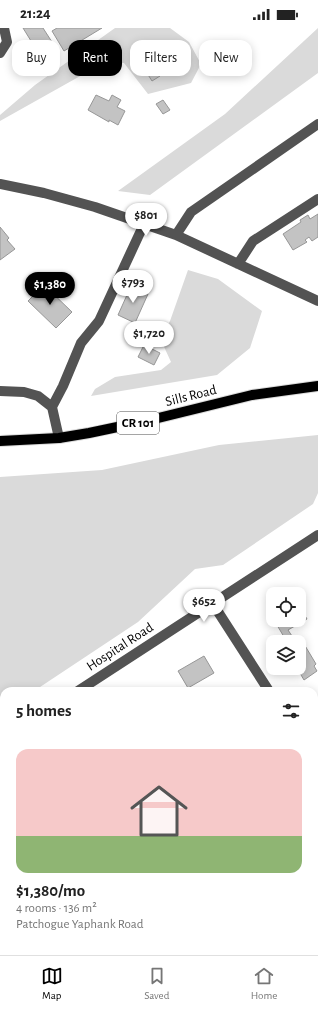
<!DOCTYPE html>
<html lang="en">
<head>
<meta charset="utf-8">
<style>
  body { margin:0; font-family:"Alegreya Sans",sans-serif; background:#f6f6f6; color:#222; height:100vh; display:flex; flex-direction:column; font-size:15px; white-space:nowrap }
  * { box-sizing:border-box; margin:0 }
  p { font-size:13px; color:#767676 }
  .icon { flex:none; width:22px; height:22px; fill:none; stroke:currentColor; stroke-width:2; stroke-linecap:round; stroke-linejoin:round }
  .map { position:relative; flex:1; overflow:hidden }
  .details { position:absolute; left:0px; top:659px; width:318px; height:268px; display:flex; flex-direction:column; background:#fff; border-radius:12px 12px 0 0; box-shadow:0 2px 10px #0003 }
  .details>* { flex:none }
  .guide { position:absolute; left:12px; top:12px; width:294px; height:36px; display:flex; gap:8px }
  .tools { position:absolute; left:266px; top:559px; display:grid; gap:8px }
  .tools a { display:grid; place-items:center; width:40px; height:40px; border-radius:8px; background:#fff; box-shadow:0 2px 10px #0003; font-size:20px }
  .price { position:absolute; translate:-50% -34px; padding:0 9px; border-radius:14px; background:#fff; color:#222; font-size:13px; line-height:26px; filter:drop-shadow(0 1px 2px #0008) }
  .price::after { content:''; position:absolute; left:50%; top:24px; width:12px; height:9px; margin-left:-6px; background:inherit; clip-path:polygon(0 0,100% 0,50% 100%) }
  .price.on { background:#000; color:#fff }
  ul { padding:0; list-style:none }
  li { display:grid; align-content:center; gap:8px; height:212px; padding:0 16px }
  li span { display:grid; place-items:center; height:124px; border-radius:12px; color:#555 }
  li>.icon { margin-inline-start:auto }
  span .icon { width:72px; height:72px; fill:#fffc; stroke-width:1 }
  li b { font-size:17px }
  h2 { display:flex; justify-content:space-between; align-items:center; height:48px; padding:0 16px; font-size:17px }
  .tag { padding:0 14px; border-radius:12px; background:#fff; box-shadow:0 2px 10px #0003; font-size:14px; line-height:36px }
  .tag.on { background:#000; color:#fff }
  .status { display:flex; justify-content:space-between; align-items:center; height:28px; padding:0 20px; background:#fff; direction:ltr }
  .status svg { height:11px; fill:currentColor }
  .dock { display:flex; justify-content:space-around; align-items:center; height:56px; border-top:1px solid #e0e0e0; background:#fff; font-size:11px; color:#767676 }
  .dock a { display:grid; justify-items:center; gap:2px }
  .dock .on { color:#000 }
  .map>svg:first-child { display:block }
</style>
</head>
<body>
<div class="status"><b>21:24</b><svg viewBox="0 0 49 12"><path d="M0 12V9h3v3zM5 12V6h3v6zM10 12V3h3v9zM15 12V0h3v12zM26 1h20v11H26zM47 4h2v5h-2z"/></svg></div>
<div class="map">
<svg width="318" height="927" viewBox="0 0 318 927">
  <rect width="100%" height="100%" fill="#fff"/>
  <path fill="#dadada" d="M115,0H170L189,14L201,36L191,55L148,66L124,35L107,33L0,93V87L35,57Z
    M318,0V45L150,167L118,163L225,86Z
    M188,242L218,251L262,283L250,320L217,347L91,368L95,361L115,349L161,342L171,334L160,310L170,293Z
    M318,407V465L313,476L223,537L195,541L138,594L34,663H4V683L0,685V449L102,442L219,417Z"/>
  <path fill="#c3c3c3" stroke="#979797" d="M23,0H43L59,25L44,34Z
    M57,0H102L64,23L52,3Z
    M147,29L160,48L152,53L140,34Z
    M96,67L109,73L112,67L121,72L117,79L125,83L118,97L109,92V94L88,82Z
    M163,72L170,82L163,86L156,76Z
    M318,186V209L312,213L309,209L305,212L307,214L293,222L283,206L301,194L300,192L308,187L310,191Z
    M0,199L9,210L7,212L15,221L0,232Z
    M44,257L72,284L56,300L28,273Z
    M131,258L148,266L135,295L118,287Z
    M144,317L160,325L154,337L138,329Z
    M299,578L307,591L288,602L294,611L287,614L274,592H299Z
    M304,616L316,636L314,638L317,643L304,652L297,640H299V619Z
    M204,628L214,645L188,660L178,643Z
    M318,779V811L314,813V782Z
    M0,885L4,890V899L0,902Z
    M91,923H110L112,927H85Z"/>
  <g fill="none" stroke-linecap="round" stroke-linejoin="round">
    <defs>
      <path id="major" d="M0,413L59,410L89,405L146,393L252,367L318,358"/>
    </defs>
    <use href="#major" stroke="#dbdbdb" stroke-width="12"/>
    <path stroke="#535353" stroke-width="10" d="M0,25L7,14L4,0
      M0,156L44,165L95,179L176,207L318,273
      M176,207L191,184L318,96
      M238,236L253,213L318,171
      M0,363L24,364L38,368L52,379
      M59,410L52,379L63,358L81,315L99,293L144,196
      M213,576L269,663
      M78,663L318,507
      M0,713L4,711
      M314,736L318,733
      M153,923L156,927
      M29,927L36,923"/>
    <use href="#major" stroke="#000" stroke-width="10"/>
  </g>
  <g text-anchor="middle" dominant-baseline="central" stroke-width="3" stroke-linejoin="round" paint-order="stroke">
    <rect fill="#fff" stroke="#4c4c4c" stroke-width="1" x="117" y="384" width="42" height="22" rx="3"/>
    <g font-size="13" font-weight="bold" fill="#000">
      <text x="138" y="395">CR 101</text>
    </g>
    <g font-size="14" fill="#000" stroke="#fff">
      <text transform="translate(191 368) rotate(-14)">Sills Road</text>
      <text transform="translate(120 619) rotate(-33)">Hospital Road</text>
    </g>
  </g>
</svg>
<div class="tools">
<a><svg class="icon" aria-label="locate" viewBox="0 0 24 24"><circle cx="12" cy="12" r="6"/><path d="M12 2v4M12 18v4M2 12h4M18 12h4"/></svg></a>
<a><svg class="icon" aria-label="layers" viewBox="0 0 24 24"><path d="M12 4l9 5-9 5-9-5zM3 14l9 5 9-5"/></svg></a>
</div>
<b class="price" style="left:146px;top:209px">$801</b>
<b class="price" style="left:133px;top:276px">$793</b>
<b class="price on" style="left:50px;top:278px">$1,380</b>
<b class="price" style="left:149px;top:327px">$1,720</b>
<b class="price" style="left:204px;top:595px">$652</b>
<div class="guide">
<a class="tag">Buy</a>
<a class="tag on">Rent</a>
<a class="tag">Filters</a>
<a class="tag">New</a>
</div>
<section class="details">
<h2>5 homes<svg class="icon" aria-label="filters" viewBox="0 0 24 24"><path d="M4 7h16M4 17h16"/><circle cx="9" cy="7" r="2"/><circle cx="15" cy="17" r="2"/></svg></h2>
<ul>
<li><span style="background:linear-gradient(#f6c9c9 70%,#8fb573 0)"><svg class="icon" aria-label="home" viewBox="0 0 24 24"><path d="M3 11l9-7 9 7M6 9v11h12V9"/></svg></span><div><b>$1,380/mo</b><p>4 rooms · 136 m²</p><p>Patchogue Yaphank Road</p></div></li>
</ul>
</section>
</div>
<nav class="dock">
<a class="on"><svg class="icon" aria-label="map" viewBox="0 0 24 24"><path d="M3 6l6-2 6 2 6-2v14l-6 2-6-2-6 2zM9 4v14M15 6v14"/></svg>Map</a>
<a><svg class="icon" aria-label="saved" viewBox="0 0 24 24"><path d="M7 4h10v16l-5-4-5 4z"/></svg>Saved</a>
<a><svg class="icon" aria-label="home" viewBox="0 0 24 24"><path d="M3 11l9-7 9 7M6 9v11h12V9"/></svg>Home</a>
</nav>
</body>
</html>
